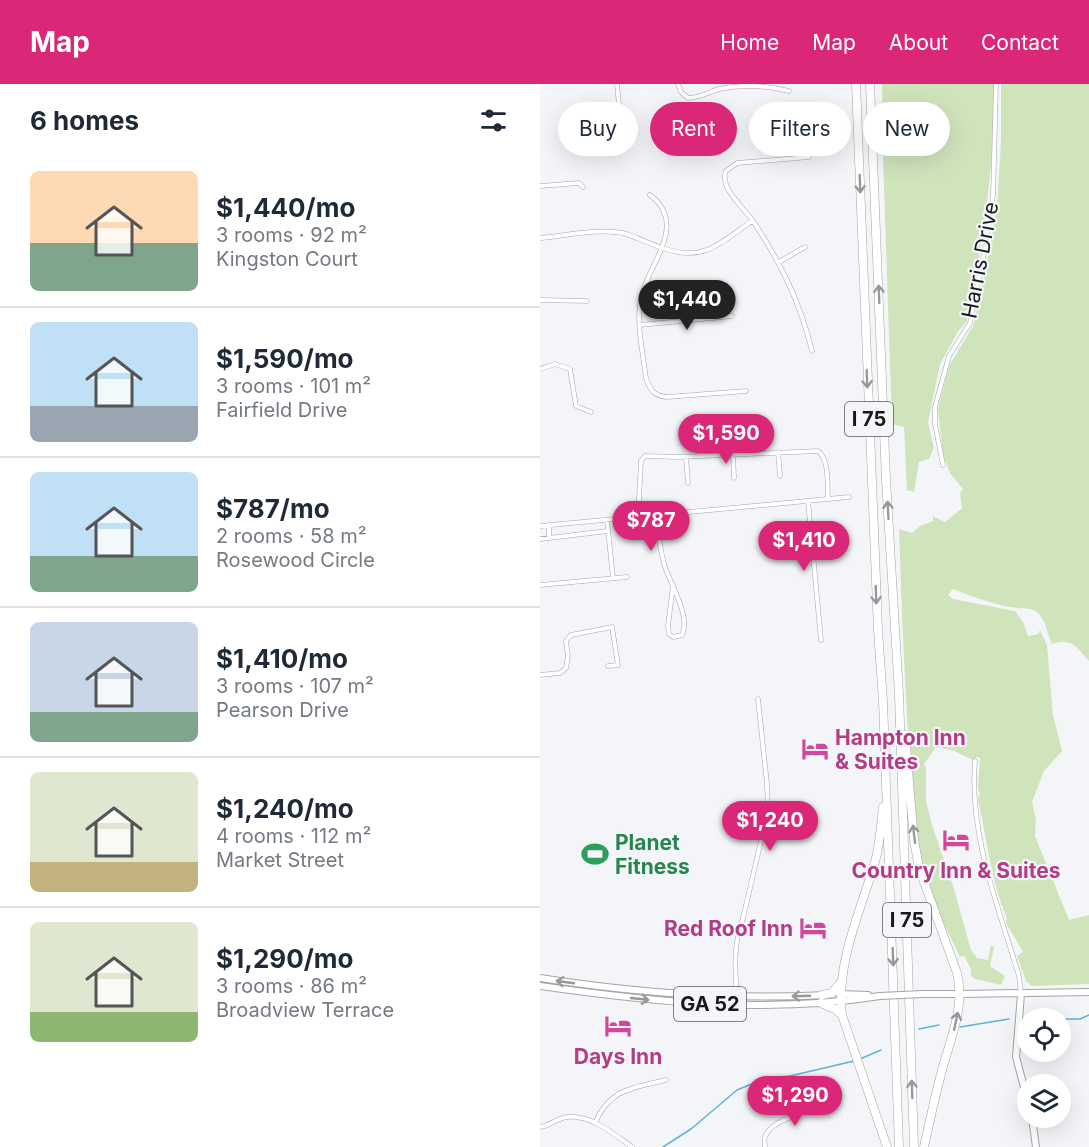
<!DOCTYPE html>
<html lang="en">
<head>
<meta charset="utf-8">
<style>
  body { margin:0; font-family:Inter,sans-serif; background:#f6f6f7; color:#1f2937; height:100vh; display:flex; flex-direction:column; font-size:22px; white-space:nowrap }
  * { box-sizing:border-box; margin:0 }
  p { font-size:20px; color:#747a83 }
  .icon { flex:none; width:33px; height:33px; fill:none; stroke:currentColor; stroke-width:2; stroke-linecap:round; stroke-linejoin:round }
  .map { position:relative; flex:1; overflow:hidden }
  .details { display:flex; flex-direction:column; background:#fff; width:540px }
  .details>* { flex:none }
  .hud { position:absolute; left:18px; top:18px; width:441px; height:54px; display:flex; gap:12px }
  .fabs { position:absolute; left:477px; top:924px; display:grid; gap:12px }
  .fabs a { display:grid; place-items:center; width:54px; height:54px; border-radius:50%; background:#fff; box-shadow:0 6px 24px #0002; font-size:30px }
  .price { position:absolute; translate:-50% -51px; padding:0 14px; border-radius:21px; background:#db2777; color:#fff; font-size:20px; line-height:39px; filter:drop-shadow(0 2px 3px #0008) }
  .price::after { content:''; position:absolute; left:50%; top:36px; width:18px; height:14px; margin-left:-9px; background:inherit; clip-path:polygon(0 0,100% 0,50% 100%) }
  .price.active { background:#222; color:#fff }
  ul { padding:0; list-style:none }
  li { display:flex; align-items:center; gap:18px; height:150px; padding:0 30px }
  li+li { border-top:2px solid #e0e1e3 }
  li span { display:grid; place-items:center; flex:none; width:168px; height:120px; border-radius:9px; color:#555 }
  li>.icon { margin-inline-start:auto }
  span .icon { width:72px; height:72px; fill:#fffc; stroke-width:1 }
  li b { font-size:26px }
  h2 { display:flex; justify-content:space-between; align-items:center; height:72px; padding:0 30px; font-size:26px }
  .tag { padding:0 21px; border-radius:27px; background:#fff; box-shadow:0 6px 24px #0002; font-size:21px; line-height:54px }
  .tag.active { background:#db2777; color:#fff }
  header { display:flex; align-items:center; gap:36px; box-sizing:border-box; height:84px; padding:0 30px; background:#db2777; color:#fff }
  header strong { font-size:28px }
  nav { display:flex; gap:33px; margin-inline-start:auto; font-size:21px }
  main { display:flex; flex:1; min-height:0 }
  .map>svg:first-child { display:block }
</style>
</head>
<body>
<header>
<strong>Map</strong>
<nav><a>Home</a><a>Map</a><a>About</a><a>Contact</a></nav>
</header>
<main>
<section class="details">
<h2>6 homes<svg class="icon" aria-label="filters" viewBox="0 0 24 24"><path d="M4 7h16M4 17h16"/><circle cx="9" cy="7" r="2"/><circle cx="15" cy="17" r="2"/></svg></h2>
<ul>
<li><span style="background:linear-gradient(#ffd9b3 60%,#7fa58c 0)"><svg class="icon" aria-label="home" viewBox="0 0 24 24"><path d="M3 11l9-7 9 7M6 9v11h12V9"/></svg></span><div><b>$1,440/mo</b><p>3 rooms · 92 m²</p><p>Kingston Court</p></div></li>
<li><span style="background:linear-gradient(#bfe0f5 70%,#9aa5b1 0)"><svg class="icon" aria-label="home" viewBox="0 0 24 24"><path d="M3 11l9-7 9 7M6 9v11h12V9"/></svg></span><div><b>$1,590/mo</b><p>3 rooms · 101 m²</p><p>Fairfield Drive</p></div></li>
<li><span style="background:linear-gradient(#bfe0f5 70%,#7fa58c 0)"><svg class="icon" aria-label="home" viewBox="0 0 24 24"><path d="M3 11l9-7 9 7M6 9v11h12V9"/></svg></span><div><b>$787/mo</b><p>2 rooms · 58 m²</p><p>Rosewood Circle</p></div></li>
<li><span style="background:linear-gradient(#c9d6e8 75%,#7fa58c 0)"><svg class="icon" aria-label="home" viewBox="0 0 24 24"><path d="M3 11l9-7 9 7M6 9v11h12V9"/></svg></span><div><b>$1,410/mo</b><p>3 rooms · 107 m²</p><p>Pearson Drive</p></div></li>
<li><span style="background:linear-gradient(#dfe7d0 75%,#c2b280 0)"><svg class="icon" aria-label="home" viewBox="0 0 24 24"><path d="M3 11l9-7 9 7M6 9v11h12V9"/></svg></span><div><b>$1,240/mo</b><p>4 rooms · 112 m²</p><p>Market Street</p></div></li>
<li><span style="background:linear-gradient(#dfe7d0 75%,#8fb573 0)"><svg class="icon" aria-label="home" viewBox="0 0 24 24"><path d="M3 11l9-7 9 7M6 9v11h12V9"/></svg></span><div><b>$1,290/mo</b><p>3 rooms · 86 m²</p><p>Broadview Terrace</p></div></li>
</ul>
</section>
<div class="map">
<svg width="549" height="1063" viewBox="0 0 549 1063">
  <rect width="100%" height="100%" fill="#f4f5f8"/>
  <path fill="#d0e4bc" d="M342,0H454C455,83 443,156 427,237L419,246L400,280L388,338L394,364L389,375L379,378L374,408L367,406L364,343L352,340L343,72Z
    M461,0H549V577C536,563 532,553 512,560C507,550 507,539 499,530C493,523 485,525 477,524C455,521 433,513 413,505L408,511L413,515L475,527L483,538L488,552L498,550L500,546L507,561L513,631L522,667L504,687L492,718L496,735L495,752L529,836L549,831V900L492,902L486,897L477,872L483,868L466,839L467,835C451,796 447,756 438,715L440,710L438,704L440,674L437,673L433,676L414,667L396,663L384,680L386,684V717L392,741L414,805L431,866L437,874L448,876L451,861L454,863L450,882L465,892L461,901L435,895L431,892V885L424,872L420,873C407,844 389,817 382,786C371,742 371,695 368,650C364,582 361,513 359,445L372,449L380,442L393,437V432L405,438L422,424L420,409L423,405L410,389L403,371L398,325L409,282L433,242L442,204L457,124L461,58Z"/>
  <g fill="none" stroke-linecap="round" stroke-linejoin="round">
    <path stroke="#5fb3d2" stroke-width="1.5" d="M520,935H540L549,931
      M420,943L469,935
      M379,945L399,941
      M320,975L341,966
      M123,1063L151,1045L197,1006L226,994L250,992L314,977"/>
    <defs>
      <path id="street" d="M77,0L81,42L87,53
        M138,0L141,8L148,14C159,14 169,8 179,5C203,0 225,1 249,7
        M269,73L197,79L186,87C179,104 204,124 213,137C241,179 260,218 272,267
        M0,102L39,99L43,103
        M110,111C151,142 104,183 100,220C97,244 103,270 106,294C110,306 114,312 127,313L206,307
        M0,154C23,152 61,144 83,149C97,153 111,161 126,165C165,178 181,158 212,137
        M239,178L265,163
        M0,216L47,217
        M100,241L192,232
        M0,285L15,280L30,285L36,322L51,328
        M238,368L240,392
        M193,370L194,394
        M146,373L148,399
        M403,381L395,340V323L409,272L430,239L445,164L453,112L456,0
        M268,417L281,556
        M116,431C118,448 120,467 125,483C131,501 151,533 142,551L133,553L129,550L128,542L133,501
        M98,433L101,377L105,372L139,373L278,367C290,376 287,402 288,415
        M67,436L73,494
        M9,441V454
        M0,442L309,413
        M0,455L68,447
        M0,501L87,493
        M0,591L20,589L26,584L28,572L26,557L31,551L72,543L78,581L68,582
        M435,677C429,752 458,821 479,892L481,909
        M197,914C195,886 193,860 203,834L228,727L227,700L218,615
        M55,1039C70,1004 93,1004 126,996
        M0,1043C10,1042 17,1034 27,1033C51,1030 75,1051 92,1063
        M225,1063C225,1061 224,1055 225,1053C228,1038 266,1027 279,1023"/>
      <path id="secondary" d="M420,910L549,908
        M481,910L476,973L488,1018
        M492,1034L496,1063"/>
      <path id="primary" d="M0,894C95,909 189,916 286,911
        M0,902C113,918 226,930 340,912
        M299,910L328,911
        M383,910H420"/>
      <path id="highway" d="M316,0L338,546L343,617L359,1063
        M330,0L346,396L359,610L374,1063
        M365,651L374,756L379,784L417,889C426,926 408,959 400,994C394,1017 389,1040 384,1063
        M343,723C341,741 340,760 335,778C320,828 296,879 302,931L347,1063
        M282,911L292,909L299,900
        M281,919L295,925L302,931"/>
    </defs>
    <use href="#street" stroke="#a3a5a7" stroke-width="5"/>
    <use href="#secondary" stroke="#a3a5a7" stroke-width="8"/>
    <use href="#primary" stroke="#a3a5a7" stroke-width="8"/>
    <use href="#highway" stroke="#a3a5a7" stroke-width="9"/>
    <use href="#street" stroke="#fff" stroke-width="4"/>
    <use href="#secondary" stroke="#fff" stroke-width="6"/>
    <use href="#primary" stroke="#fff" stroke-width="6"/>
    <use href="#highway" stroke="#fff" stroke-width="8"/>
    <defs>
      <path id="primary-bridge" d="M340,912L383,910"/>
    </defs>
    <use href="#primary-bridge" stroke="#a3a5a7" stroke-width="8" stroke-linecap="butt"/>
    <use href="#primary-bridge" stroke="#fff" stroke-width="6"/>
  </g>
  <defs><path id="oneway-shaft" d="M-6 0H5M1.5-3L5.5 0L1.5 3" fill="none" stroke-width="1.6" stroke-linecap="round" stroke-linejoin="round" transform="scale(1.5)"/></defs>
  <g stroke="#979898">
    <use href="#oneway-shaft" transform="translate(320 100) rotate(88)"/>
    <use href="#oneway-shaft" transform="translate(339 210) rotate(-92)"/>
    <use href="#oneway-shaft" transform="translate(327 295) rotate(88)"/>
    <use href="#oneway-shaft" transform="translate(348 426) rotate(-93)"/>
    <use href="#oneway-shaft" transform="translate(336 511) rotate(88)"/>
    <use href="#oneway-shaft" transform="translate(374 750) rotate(-97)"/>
    <use href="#oneway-shaft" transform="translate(353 873) rotate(88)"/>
    <use href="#oneway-shaft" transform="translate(25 898) rotate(-172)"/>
    <use href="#oneway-shaft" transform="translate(261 912) rotate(178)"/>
    <use href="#oneway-shaft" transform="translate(100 915) rotate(6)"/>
    <use href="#oneway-shaft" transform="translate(416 937) rotate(-78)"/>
    <use href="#oneway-shaft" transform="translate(372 1005) rotate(-92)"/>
  </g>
  <defs>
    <symbol id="hotel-bare" viewBox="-9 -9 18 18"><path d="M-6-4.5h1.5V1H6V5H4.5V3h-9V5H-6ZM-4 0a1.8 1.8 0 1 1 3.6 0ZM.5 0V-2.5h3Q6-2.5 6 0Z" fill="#d1479c" stroke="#f4f5f8" stroke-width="2.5" paint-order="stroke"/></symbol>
    <symbol id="stadium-bare" viewBox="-9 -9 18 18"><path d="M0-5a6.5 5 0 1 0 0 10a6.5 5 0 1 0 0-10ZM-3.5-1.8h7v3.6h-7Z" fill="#2e9e5b" stroke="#f4f5f8" stroke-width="2.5" paint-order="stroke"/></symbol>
  </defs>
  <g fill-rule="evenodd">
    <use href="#hotel-bare" x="256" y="646" width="38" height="38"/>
    <use href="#hotel-bare" x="397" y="737" width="38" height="38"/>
    <use href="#stadium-bare" x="36" y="751" width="38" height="38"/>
    <use href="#hotel-bare" x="254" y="825" width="38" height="38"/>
    <use href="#hotel-bare" x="59" y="923" width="38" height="38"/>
  </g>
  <g text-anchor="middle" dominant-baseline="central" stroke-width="4.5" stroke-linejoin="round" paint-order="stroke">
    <g fill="#f4f5f8" stroke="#5a5b5d" stroke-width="1.5">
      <rect x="305" y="318" width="48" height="34" rx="4.5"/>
      <rect x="343" y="819" width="48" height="34" rx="4.5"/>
      <rect x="134" y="903" width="72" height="34" rx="4.5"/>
    </g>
    <g font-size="20" font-weight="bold" fill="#18191a">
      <text x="329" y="335">I 75</text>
      <text x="367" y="836">I 75</text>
      <text x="170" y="920">GA 52</text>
    </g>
    <g font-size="21" fill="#18191a" stroke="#f4f5f8">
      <text transform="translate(440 176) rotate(-79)">Harris Drive</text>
    </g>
    <g font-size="21" font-weight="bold" fill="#b23c85" stroke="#f4f5f8">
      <text x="295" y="653" text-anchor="start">Hampton Inn<tspan x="295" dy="24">&amp; Suites</tspan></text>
      <text x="416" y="786">Country Inn &amp; Suites</text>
      <text x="253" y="844" text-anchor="end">Red Roof Inn</text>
      <text x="78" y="972">Days Inn</text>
    </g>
    <g font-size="21" font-weight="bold" fill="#27864d" stroke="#f4f5f8" text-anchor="start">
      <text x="75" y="758">Planet<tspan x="75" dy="24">Fitness</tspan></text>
    </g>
  </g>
</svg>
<div class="fabs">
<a><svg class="icon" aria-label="locate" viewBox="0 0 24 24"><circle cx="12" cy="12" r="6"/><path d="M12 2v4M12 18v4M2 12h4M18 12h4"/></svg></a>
<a><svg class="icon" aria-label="layers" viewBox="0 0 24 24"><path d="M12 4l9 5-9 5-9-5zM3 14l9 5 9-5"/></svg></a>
</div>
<b class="price active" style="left:147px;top:247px">$1,440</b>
<b class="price" style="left:186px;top:381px">$1,590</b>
<b class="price" style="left:111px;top:468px">$787</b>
<b class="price" style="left:264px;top:488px">$1,410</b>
<b class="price" style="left:230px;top:768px">$1,240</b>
<b class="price" style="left:255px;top:1043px">$1,290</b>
<div class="hud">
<a class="tag">Buy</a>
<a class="tag active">Rent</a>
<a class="tag">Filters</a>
<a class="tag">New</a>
</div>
</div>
</main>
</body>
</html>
